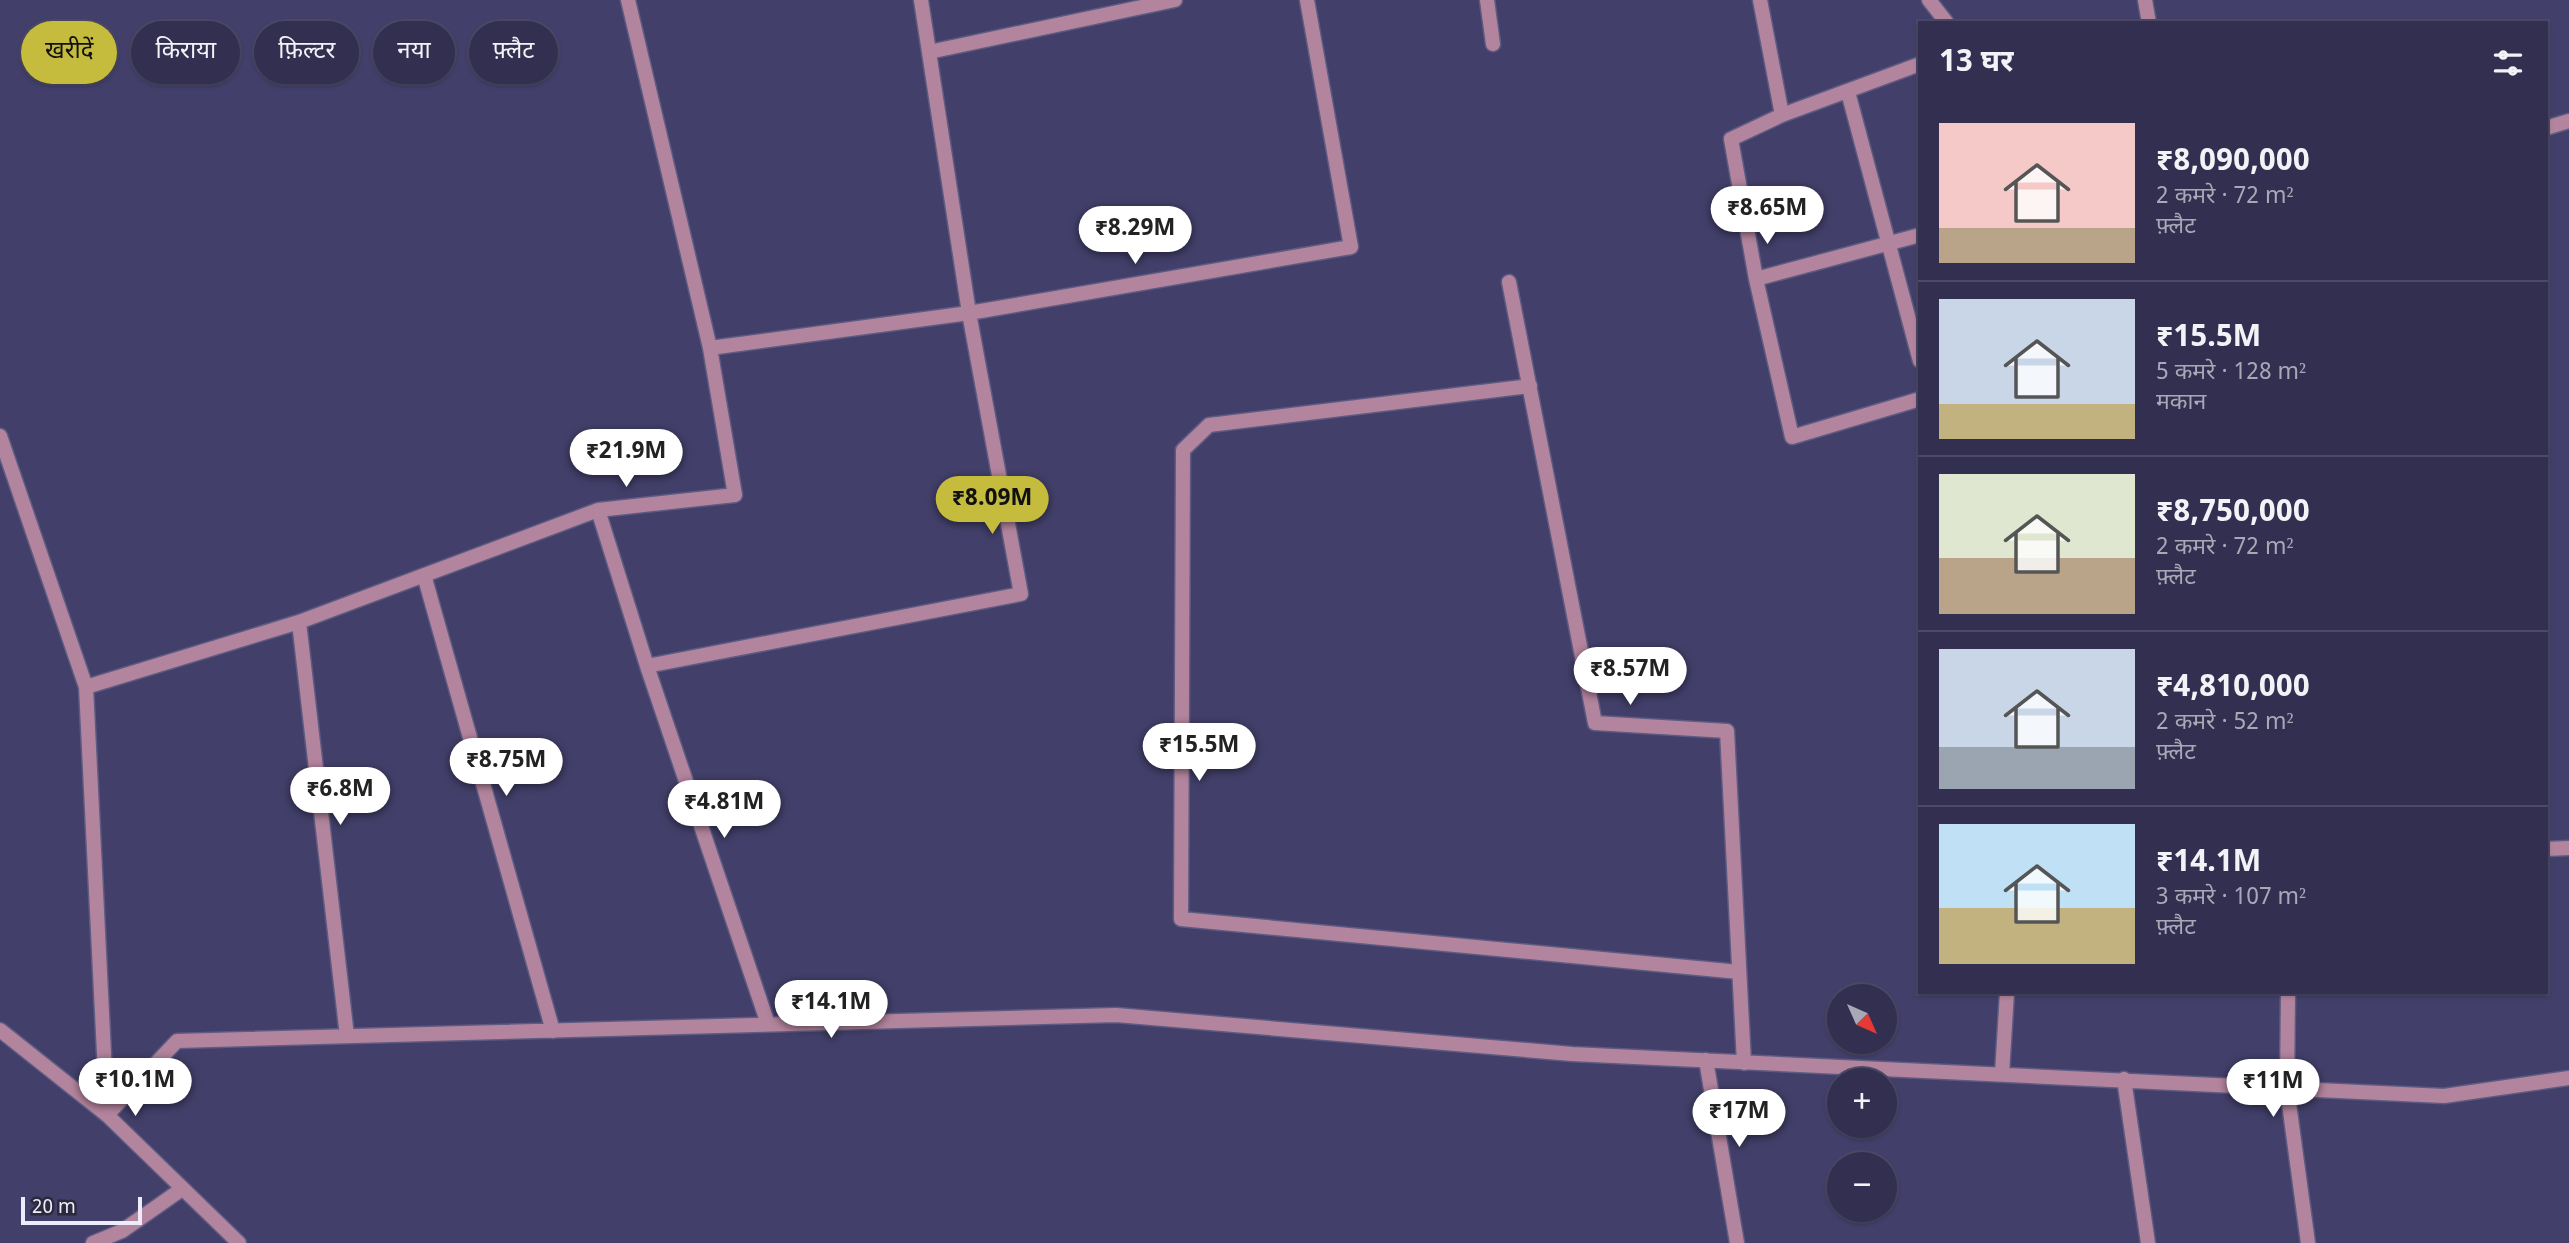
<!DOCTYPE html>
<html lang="hi">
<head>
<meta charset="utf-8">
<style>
  body { margin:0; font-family:Georgia,"Noto Sans Devanagari",serif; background:#3a3757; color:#f1f3f6; height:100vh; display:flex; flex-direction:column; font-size:26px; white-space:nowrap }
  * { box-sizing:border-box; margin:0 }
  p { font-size:23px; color:#a8a9b7 }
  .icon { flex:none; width:38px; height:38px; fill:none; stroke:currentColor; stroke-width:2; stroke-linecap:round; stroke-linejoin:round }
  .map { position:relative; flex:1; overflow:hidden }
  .drawer { position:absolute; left:1918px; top:21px; width:630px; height:973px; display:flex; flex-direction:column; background:#322f50; border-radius:0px; box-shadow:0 2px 5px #0004,0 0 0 2px #4d4a67 }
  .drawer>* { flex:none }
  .top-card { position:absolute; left:21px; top:21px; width:665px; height:63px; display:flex; gap:14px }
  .needle { width:46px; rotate:135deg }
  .buttons { position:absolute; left:1827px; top:984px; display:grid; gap:14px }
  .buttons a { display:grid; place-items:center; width:70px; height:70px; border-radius:50%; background:#322f50; box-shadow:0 2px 5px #0004,0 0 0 2px #4d4a67; font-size:35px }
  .scale { position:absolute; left:21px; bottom:18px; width:121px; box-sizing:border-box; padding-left:7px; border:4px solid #ececfc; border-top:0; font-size:19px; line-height:24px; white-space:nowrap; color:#ececfc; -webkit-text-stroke:5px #2a293d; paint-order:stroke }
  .price { position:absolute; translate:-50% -60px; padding:0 16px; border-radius:24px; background:#fff; color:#222; font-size:23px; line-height:46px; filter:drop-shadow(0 2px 4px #0008) }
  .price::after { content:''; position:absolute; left:50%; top:42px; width:21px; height:16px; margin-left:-10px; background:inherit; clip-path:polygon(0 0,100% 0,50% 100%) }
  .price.active { background:#c5bc3d; color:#111 }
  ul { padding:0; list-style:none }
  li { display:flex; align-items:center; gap:21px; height:175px; padding:0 21px }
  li+li { border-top:2px solid #4d4a67 }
  li span { display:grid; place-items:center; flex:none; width:196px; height:140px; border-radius:0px; color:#555 }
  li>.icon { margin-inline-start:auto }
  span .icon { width:84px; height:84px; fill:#fffc; stroke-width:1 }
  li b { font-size:30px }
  h2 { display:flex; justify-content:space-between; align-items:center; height:84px; padding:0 21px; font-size:30px }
  .pill { padding:0 24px; border-radius:32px; background:#322f50; box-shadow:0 2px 5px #0004,0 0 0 2px #4d4a67; font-size:24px; line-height:63px }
  .pill.active { background:#c5bc3d; color:#111 }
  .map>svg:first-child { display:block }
</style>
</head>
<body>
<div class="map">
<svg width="2569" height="1243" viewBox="0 0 2569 1243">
  <rect width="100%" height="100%" fill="#423f6a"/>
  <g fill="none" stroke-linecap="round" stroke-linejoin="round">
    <defs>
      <path id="minor" d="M1487,0L1493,44
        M1760,0L1782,115
        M1929,0L1947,23
        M2145,0L2149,23
        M929,52L1175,0
        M1920,64L1782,115L1731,139L1756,279L1792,437L1920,399
        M1848,92L1920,361
        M2546,128L2569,121
        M1756,279L1920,235
        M1509,282L1595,723L1727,731L1744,1063
        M710,348L969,313L1351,247L1307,0
        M1530,386L1209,425L1183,450L1181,919L1739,972
        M0,436L86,687L107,1115
        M598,510L647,666L1021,594L969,313L921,0
        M424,575L553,1031
        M299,622L347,1036
        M647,666L768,1024
        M86,687L299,622L598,510L735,495L710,348L628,0
        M2546,849L2569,848
        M2288,992L2287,1089L2308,1243
        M1706,1060L1737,1243
        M2002,1074L2007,992
        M2124,1079L2148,1243
        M107,1115L177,1041L1116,1015L1572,1054L2444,1096L2569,1078
        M93,1243L122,1231L182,1189"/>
      <path id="tertiary" d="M0,1030L107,1115L239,1243"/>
    </defs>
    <use href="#minor" stroke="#5d5b81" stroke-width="17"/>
    <use href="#tertiary" stroke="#5d5b81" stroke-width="17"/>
    <use href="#minor" stroke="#b3849d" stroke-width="14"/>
    <use href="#tertiary" stroke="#b3849d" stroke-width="14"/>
  </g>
</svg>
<div class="buttons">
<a><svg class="needle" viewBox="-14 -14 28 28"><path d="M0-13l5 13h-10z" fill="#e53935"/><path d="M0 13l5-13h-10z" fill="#a8a9b7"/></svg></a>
<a>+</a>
<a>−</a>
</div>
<div class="scale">20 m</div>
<b class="price" style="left:1767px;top:246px">₹8.65M</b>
<b class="price" style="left:1135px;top:266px">₹8.29M</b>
<b class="price" style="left:626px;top:489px">₹21.9M</b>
<b class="price active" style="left:992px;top:536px">₹8.09M</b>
<b class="price" style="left:1630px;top:707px">₹8.57M</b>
<b class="price" style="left:1199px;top:783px">₹15.5M</b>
<b class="price" style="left:506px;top:798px">₹8.75M</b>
<b class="price" style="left:340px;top:827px">₹6.8M</b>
<b class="price" style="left:724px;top:840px">₹4.81M</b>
<b class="price" style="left:831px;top:1040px">₹14.1M</b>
<b class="price" style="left:135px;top:1118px">₹10.1M</b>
<b class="price" style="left:2273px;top:1119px">₹11M</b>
<b class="price" style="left:1739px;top:1149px">₹17M</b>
<div class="top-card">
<a class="pill active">खरीदें</a>
<a class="pill">किराया</a>
<a class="pill">फ़िल्टर</a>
<a class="pill">नया</a>
<a class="pill">फ़्लैट</a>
</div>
<section class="drawer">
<h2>13 घर<svg class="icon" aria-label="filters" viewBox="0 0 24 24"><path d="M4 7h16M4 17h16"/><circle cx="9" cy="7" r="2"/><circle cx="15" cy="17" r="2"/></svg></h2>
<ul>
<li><span style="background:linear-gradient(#f6c9c9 75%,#b9a48a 0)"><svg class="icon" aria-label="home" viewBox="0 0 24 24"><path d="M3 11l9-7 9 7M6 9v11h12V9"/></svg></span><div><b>₹8,090,000</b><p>2 कमरे · 72 m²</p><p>फ़्लैट</p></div></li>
<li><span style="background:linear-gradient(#c9d6e8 75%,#c2b280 0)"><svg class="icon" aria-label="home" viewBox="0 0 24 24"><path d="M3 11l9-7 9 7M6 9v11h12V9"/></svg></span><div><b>₹15.5M</b><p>5 कमरे · 128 m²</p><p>मकान</p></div></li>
<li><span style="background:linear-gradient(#dfe7d0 60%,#b9a48a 0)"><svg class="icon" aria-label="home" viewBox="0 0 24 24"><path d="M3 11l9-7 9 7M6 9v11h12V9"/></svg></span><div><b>₹8,750,000</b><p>2 कमरे · 72 m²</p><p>फ़्लैट</p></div></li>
<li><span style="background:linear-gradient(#c9d6e8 70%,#9aa5b1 0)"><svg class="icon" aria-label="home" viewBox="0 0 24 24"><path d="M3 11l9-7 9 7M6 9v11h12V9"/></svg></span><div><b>₹4,810,000</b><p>2 कमरे · 52 m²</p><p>फ़्लैट</p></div></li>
<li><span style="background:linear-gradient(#bfe0f5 60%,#c2b280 0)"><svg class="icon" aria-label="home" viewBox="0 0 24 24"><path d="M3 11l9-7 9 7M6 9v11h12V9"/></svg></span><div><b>₹14.1M</b><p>3 कमरे · 107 m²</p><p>फ़्लैट</p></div></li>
</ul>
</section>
</div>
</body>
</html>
